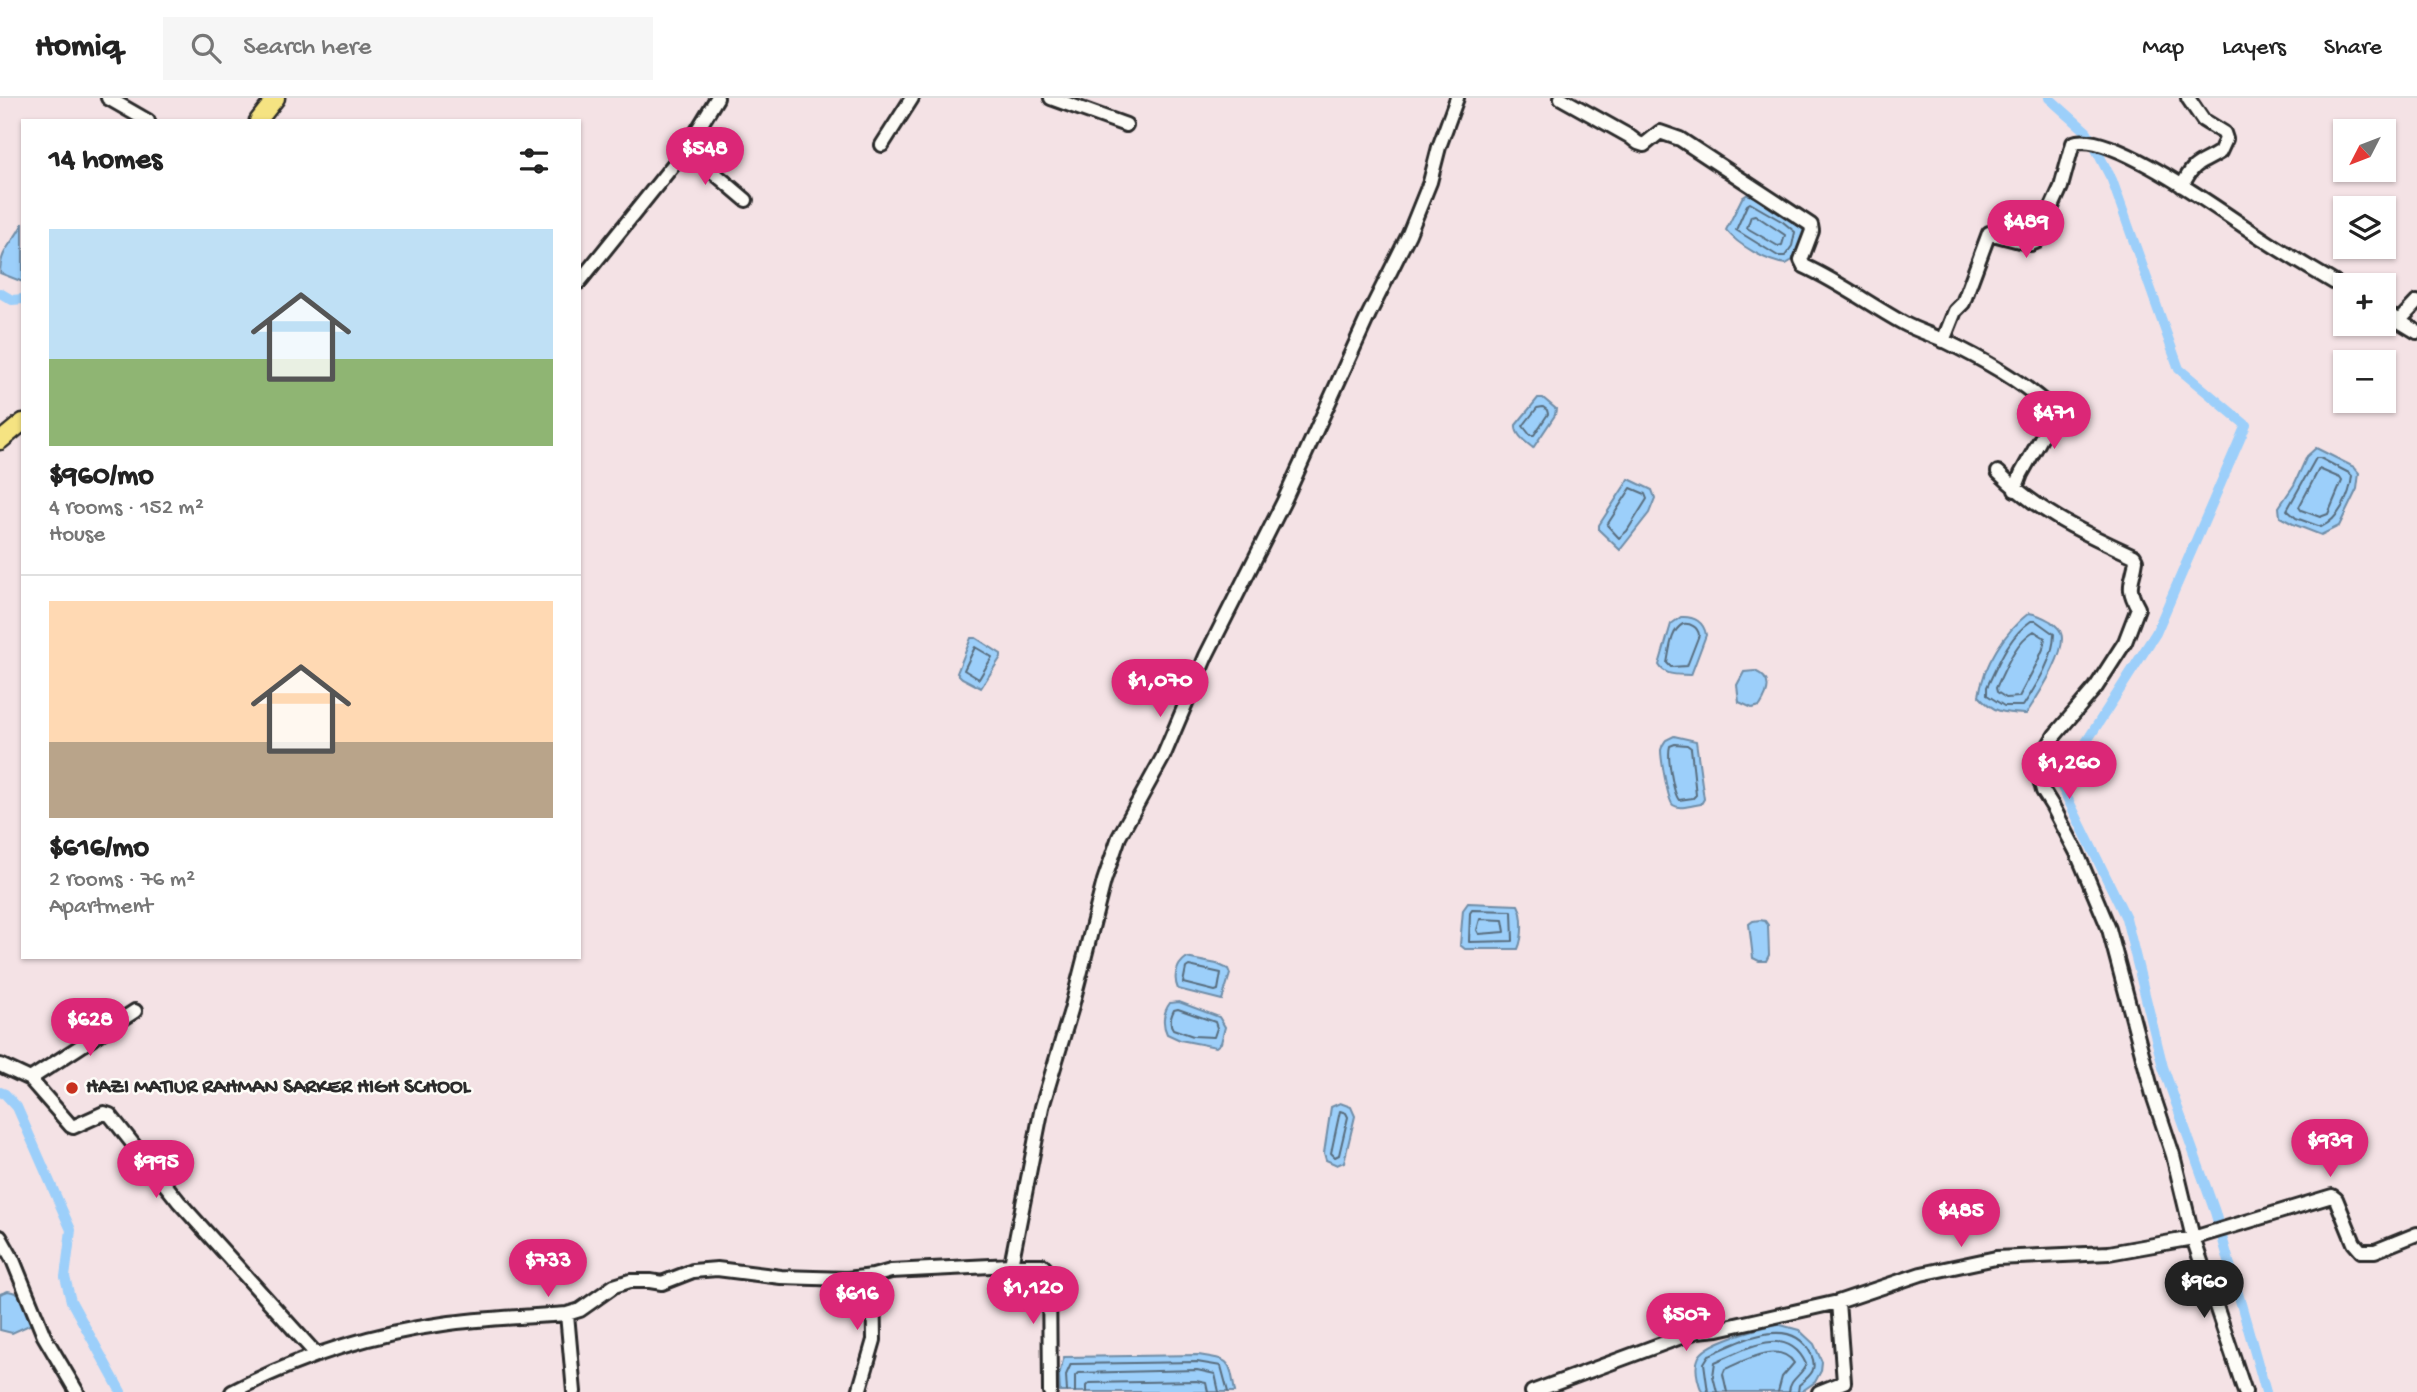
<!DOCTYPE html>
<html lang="en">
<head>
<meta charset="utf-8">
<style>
  body { margin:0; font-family:"Gochi Hand",sans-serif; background:#f6f6f6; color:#222; height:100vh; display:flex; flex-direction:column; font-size:26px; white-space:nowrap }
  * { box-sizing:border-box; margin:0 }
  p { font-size:23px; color:#767676 }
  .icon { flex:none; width:38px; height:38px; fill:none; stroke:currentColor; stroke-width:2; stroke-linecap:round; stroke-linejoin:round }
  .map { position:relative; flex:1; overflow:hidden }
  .panel { position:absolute; left:21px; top:21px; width:560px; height:840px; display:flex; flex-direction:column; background:#fff; border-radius:0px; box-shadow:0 2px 5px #0004 }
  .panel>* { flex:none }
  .needle { width:46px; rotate:228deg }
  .fabs { position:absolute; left:2333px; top:21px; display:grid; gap:14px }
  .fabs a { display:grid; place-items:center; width:63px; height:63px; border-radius:0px; background:#fff; box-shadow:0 2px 5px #0004; font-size:35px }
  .price { position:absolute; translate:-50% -60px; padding:0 16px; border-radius:24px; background:#db2777; color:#fff; font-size:23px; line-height:46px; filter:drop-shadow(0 2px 4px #0008) }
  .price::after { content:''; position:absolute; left:50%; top:42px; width:21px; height:16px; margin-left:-10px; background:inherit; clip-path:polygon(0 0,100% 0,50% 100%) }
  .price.active { background:#222; color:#fff }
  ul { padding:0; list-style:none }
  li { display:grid; align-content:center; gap:14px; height:371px; padding:0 28px }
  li+li { border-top:2px solid #e0e0e0 }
  li span { display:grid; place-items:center; height:217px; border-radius:0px; color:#555 }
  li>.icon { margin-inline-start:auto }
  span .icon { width:126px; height:126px; fill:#fffc; stroke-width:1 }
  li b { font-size:30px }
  h2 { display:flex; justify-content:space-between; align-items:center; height:84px; padding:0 28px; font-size:30px }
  header { display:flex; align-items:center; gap:42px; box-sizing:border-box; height:98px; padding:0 35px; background:#fff; border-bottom:2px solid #e0e0e0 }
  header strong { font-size:33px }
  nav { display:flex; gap:38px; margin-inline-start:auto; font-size:24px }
  .search { width:490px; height:63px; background:#f6f6f6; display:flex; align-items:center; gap:18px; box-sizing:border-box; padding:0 24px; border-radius:0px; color:#767676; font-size:26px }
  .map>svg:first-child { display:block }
</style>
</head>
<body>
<header>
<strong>Homiq</strong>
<div class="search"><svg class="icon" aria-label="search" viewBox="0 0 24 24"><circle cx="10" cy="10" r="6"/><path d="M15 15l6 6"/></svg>Search here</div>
<nav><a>Map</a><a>Layers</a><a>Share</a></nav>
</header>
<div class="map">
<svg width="2417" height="1294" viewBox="0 0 2417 1294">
  <rect width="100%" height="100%" fill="#f4e2e5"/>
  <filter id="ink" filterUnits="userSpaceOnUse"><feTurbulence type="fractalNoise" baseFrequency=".0143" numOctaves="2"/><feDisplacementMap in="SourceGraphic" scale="14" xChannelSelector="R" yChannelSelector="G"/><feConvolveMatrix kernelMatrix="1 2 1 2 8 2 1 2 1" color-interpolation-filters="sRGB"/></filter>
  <g filter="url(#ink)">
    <path fill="#9ccffa" stroke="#6f8da7" stroke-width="2" d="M1748,96L1787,118L1803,131L1804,134L1794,161L1786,166C1767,164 1738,147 1726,132L1742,100Z
      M23,125V184L0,175C0,151 13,146 23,125Z
      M1538,300H1543L1556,311L1555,317L1533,350C1526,344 1515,337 1516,327Z
      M2316,350L2354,369L2359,375L2357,391L2339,428L2321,437L2293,426L2280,419L2279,409L2294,387L2307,358Z
      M1629,381L1652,392L1655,400L1649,415L1620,452L1599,432V427Z
      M2029,515C2037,516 2043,519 2050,523C2054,526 2060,530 2061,535C2068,553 2036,601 2026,616C2004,615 1994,615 1979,598C1983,568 2005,533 2029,515Z
      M1681,519C1694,518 1704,524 1706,537L1691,577C1679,576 1666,579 1659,567L1671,526Z
      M971,540H976L1001,556V559L981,590L962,580L957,575Z
      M1755,573C1773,581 1769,594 1760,608L1752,610L1739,604L1737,587L1744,574Z
      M1674,638L1696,643L1704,701L1701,706C1693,707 1680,712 1673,707C1668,703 1661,661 1661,652C1662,647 1663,646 1666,642Z
      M1468,805L1518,807C1524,818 1523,840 1518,851H1465L1460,847L1463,812Z
      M1760,822L1765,823L1768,827L1769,857L1766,863H1759L1753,860L1749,826L1753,823Z
      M1186,860L1217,866L1228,871L1230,876L1222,902L1178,891C1173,880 1176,867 1186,860Z
      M1179,904L1219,919L1225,929L1221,945L1216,949L1180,942L1167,936C1162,926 1163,914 1170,905Z
      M1340,1005L1351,1009L1355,1018L1344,1064L1337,1067L1326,1062L1324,1055L1331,1009Z
      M8,1193C25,1195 29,1210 36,1224L12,1235L0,1232V1196Z
      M1777,1226L1799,1232L1814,1246L1822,1264L1821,1273L1815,1284L1801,1294H1702C1698,1284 1694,1271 1698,1261C1703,1244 1760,1230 1777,1226Z
      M1198,1257C1231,1262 1229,1261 1235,1294H1060L1059,1277L1064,1259Z"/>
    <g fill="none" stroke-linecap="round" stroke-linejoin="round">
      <path stroke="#586d7e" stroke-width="2" d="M1750,105L1783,124L1795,134L1792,148L1785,158H1778L1736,132L1747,107Z
        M1755,117L1785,137L1782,147L1778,148L1747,130L1751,118Z
        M1543,309L1547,312L1548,316L1534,337H1530L1523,328L1537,310Z
        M2316,360H2320L2349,375L2352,378C2350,398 2339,421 2321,429L2296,420L2287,412Z
        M2319,371L2340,380L2342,383L2328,416L2320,419L2301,412L2299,409Z
        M1631,390L1645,396L1647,401L1627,433L1619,440L1607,427Z
        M2031,523H2036L2054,536C2054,561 2036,588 2023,608H2004L1987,597V589C1998,566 2009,538 2031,523Z
        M1683,526C1690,525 1698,529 1699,537L1687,568L1671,569L1667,565C1670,552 1670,533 1683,526Z
        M2034,533L2045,540L2043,551L2037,565L2019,599L2006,600L1997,594L1996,590C2005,571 2015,544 2034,533Z
        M975,549L992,559L979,581L964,572Z
        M1675,646L1687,647L1691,650L1696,697L1693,700L1679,702C1673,695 1667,658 1670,648Z
        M1472,812L1512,813L1513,843L1469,844L1470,815Z
        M1480,821L1503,822L1505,834L1479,836L1477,832Z
        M1189,868L1221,875L1218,892L1215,893L1183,885L1186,870Z
        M1178,911L1215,924L1217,930L1214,939L1193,938L1173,931C1169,926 1171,918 1174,912Z
        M1340,1013L1346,1015L1348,1019L1339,1057L1335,1059L1331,1055Z
        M1067,1294L1066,1277L1071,1266L1197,1264L1221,1268L1228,1294
        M1075,1294V1278L1078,1275L1197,1272L1215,1276L1219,1294
        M1086,1294V1288L1089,1285L1196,1283L1206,1285L1208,1294
        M1708,1294L1704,1265L1709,1257C1739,1244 1791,1215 1811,1256C1818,1272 1811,1277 1799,1287L1798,1294
        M1717,1294L1713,1278L1715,1264C1746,1251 1787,1225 1806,1266C1802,1278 1790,1280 1789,1294
        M1727,1294L1723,1276L1725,1271C1744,1263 1779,1242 1794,1265L1782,1279L1778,1294"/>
      <path stroke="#9ccffa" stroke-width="10" d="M2049,0L2087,34L2112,82L2179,271L2246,327L2156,535L2060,685L2126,820L2163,969L2215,1114L2266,1294
        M0,195L12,202L23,201
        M0,994L5,996L17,1009L71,1132L65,1179L71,1203L121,1294"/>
      <defs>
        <path id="minor" d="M108,0L148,23
          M1051,0L1126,27
          M1561,0L1629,38L1638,45L1644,47L1660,34L1680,41L1811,127L1812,133L1801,162L1804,168C1839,184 1869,206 1903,225C1916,232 1929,236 1943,242C1982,261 2021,282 2053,312V319L2021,376L2015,392
          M882,47L912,0
          M686,51L746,102
          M2182,88C2195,62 2198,68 2220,54L2226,41L2224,35L2203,22L2188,0
          M579,184L686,51L717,0
          M2384,214L2417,234
          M2399,223L2417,204
          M1943,243L1955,213L1963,205L1989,135L2031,146L2036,144L2061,89L2073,45C2110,30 2231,121 2266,143C2292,160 2319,175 2345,191
          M1998,374C2039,415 2082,434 2134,458L2136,462C2133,485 2125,487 2138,510L2125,544L2096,589L2055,637L2042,658L2039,678L2043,693L2053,709L2077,755L2109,831L2153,997L2173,1057L2193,1140L2245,1294
          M0,967L30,981L71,1028L73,1029L104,1015L110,1017L179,1104L317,1257
          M30,981L135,913
          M0,1139L13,1162L44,1238L77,1294
          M1011,1167H1042L1049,1175L1050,1294
          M567,1216L574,1294
          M232,1294C297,1260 370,1236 443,1226C483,1220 525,1219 567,1216L580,1212L614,1188L630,1183H650L662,1185L693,1173L717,1171L781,1179L847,1181L873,1178L891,1173L1011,1167L1042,1009L1071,912L1104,783L1119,739L1163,659L1206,558L1284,403L1369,216L1409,136L1430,84L1439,49L1457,0
          M859,1294L874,1242L873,1178
          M1532,1294L1697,1233L1718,1231L1838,1204
          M1819,1294L1844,1284L1838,1204L1921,1176L1996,1160L2109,1155L2193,1140L2332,1098L2336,1101L2354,1145L2361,1153H2375L2417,1136"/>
        <path id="major" d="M258,23L276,0
          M0,343L23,324"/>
      </defs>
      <use href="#minor" stroke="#2b2b2b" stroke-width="18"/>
      <use href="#major" stroke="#2b2b2b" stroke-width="21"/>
      <use href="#minor" stroke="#fdfcf7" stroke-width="12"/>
      <use href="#major" stroke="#f5e382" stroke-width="16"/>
    </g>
  </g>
  <circle fill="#c8321e" stroke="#fdfcf7" stroke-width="2.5" cx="72" cy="990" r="7"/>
  <g text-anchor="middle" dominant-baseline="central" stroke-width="5" stroke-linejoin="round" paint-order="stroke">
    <g font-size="21" font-weight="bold" fill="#2b2b2b" stroke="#fdfcf7" text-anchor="start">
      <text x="86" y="990">HAZI MATIUR RAHMAN SARKER HIGH SCHOOL</text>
    </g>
  </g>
</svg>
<div class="fabs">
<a><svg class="needle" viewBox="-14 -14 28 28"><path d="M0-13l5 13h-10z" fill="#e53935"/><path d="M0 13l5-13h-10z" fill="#767676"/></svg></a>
<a><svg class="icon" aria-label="layers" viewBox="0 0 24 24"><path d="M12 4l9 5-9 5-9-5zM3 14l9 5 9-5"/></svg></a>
<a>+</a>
<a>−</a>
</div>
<b class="price" style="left:705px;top:89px">$548</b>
<b class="price" style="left:2026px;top:162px">$489</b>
<b class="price" style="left:2054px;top:353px">$471</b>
<b class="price" style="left:1160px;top:621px">$1,070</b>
<b class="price" style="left:2069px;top:703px">$1,260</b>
<b class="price" style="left:90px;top:960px">$628</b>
<b class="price" style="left:2330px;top:1081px">$939</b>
<b class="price" style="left:156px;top:1102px">$995</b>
<b class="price" style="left:1961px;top:1151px">$485</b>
<b class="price" style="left:548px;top:1201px">$733</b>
<b class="price active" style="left:2204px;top:1222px">$960</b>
<b class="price" style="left:1033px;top:1228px">$1,120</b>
<b class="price" style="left:857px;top:1234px">$616</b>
<b class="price" style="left:1686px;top:1255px">$507</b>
<section class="panel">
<h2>14 homes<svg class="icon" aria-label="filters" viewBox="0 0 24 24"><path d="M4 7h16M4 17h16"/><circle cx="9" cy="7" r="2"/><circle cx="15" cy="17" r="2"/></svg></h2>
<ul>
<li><span style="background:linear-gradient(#bfe0f5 60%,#8fb573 0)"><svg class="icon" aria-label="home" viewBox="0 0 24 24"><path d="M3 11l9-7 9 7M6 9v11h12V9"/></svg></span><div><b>$960/mo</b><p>4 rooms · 152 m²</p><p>House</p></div></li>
<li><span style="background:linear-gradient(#ffd9b3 65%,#b9a48a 0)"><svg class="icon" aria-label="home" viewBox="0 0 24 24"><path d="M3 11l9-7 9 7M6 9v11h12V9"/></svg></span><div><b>$616/mo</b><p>2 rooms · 76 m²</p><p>Apartment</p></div></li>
</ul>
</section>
</div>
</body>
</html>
